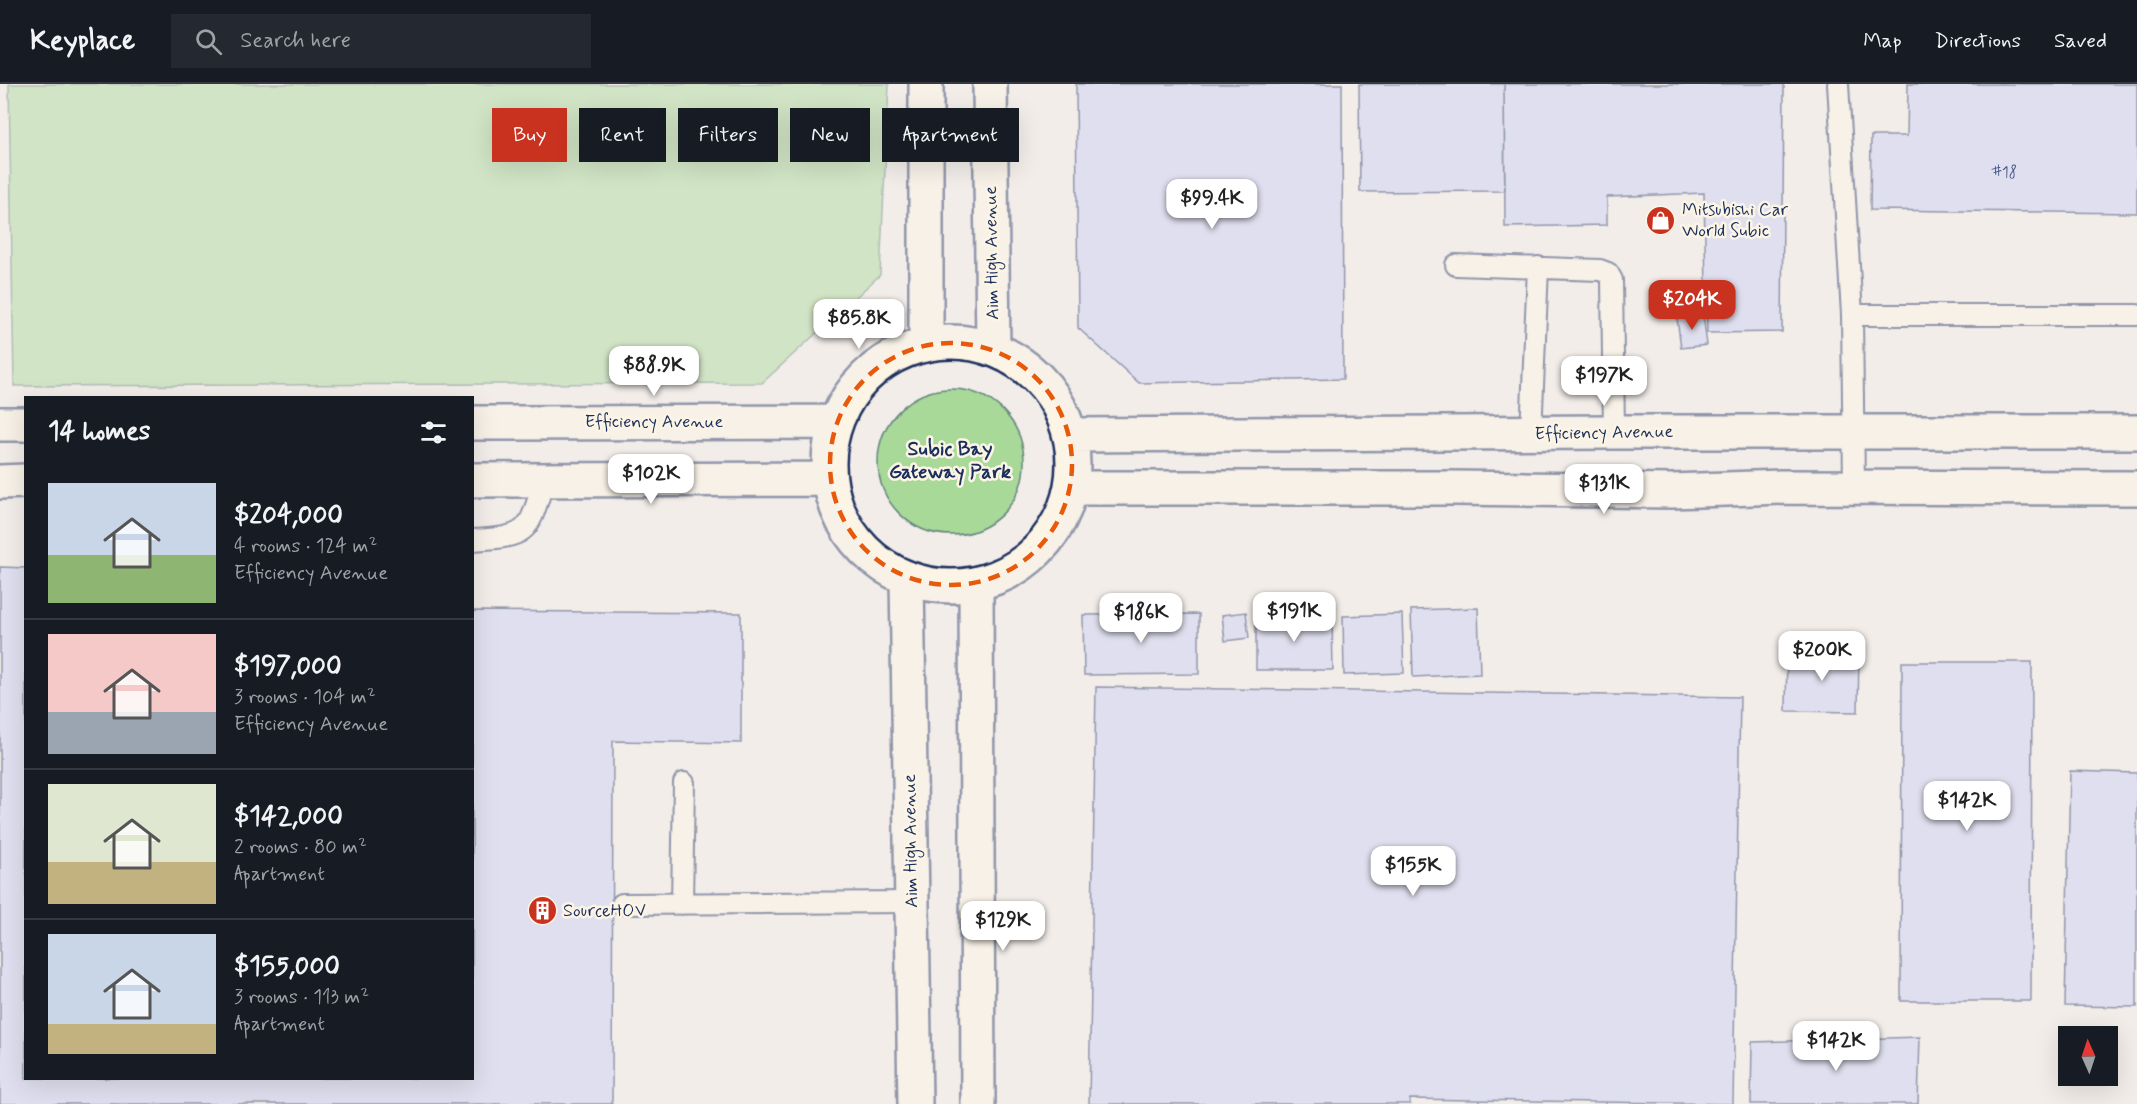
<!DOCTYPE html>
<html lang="en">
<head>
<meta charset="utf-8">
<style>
  body { margin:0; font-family:Mynerve,sans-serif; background:#242831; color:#f1f3f6; height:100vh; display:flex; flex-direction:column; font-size:22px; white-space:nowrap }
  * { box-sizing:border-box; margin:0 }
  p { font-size:20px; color:#9ea1a6 }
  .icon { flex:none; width:33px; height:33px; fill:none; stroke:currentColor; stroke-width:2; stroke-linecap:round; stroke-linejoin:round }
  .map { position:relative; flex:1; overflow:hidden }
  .sheet { position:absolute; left:24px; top:312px; width:450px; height:684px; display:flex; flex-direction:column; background:#171b24; border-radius:0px; box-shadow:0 6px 24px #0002 }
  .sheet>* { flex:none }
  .hud { position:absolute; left:492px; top:24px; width:570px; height:54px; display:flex; gap:12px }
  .needle { width:39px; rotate:357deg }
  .controls { position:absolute; left:2058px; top:942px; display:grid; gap:12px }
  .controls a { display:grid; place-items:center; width:60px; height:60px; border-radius:0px; background:#171b24; box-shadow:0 6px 24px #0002; font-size:30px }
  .price { position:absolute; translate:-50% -51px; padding:0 14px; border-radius:12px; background:#fff; color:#222; font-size:20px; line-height:39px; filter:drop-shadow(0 2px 3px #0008) }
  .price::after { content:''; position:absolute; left:50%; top:36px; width:18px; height:14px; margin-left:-9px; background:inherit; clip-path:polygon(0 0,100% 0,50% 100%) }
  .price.on { background:#c8321e; color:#fff }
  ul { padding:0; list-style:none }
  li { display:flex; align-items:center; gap:18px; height:150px; padding:0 24px }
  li+li { border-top:2px solid #363941 }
  li span { display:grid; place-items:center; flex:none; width:168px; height:120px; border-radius:0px; color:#555 }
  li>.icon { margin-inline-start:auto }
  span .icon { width:72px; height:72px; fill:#fffc; stroke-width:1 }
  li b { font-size:26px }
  h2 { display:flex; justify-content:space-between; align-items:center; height:72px; padding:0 24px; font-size:26px }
  .pill { padding:0 21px; border-radius:0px; background:#171b24; box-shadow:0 6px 24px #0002; font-size:21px; line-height:54px }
  .pill.on { background:#c8321e; color:#fff }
  header { display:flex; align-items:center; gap:36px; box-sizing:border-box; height:84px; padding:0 30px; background:#171b24; border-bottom:2px solid #363941 }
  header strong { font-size:28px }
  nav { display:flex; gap:33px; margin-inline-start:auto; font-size:21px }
  .search { width:420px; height:54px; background:#242831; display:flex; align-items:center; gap:15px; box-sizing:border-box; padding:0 21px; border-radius:0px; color:#9ea1a6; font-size:22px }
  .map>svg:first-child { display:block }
</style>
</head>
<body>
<header>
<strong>Keyplace</strong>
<div class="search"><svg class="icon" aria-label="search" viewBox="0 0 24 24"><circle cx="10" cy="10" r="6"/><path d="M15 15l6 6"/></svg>Search here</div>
<nav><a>Map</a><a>Directions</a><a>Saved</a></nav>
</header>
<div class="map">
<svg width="2137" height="1020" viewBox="0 0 2137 1020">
  <rect width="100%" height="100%" fill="#f2ede9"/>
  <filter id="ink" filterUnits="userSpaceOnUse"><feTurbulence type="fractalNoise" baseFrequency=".0167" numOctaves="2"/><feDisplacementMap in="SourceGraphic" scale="12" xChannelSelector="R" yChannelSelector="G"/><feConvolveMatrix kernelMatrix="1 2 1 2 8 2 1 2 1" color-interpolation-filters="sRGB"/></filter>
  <g filter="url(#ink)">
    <path fill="#a9d999" stroke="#62847c" stroke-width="1.5" d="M9,0H889L880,191L762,299L14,302Z
      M878 378a73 73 0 1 1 146 0a73 73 0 1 1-146 0Z"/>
    <path fill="#c8cff7" stroke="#1b2f5e" stroke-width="1.5" d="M1076,0H1342L1343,295L1139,299L1078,244Z
      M1359,0H1504L1505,107L1360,108Z
      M1504,0H1784L1782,248L1707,249L1704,109L1607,113V141L1505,143Z
      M1908,0H2137V129L1870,126L1871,52H1907Z
      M1703,231L1707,261L1681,264L1677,234Z
      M0,483L26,484V994H472V527L741,529V659L613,657L612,1020H0Z
      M1478,524L1480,590L1413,593L1411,526Z
      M1246,528L1249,554L1225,557L1222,531Z
      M1199,530V590L1084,591L1083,531Z
      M1402,530L1404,589L1344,591L1343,532Z
      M1256,531L1332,532L1333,586H1256Z
      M1787,568L1859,569L1858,628L1786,627Z
      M1902,578H2032L2031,917H1901Z
      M1096,603L1740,613L1733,1020L1410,1015V1020H1089Z
      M2070,687L2137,689V923L2065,922Z
      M1920,953L1918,1020H1751L1752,958Z"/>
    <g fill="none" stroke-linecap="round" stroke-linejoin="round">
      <defs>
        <path id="lane" d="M1838,0L1852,231L1854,404
          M1456,181L1600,186L1608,189L1612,196L1614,348
          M1852,231H2137
          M1531,350L1538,183
          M472,456C531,453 528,448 544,396
          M622,820L912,818
          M682,820L684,699"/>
        <path id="street" d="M926,0V261
          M990,0L993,265"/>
        <path id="secondary" d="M829 380a122 122 0 1 1 244 0a122 122 0 1 1-244 0Z
          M472,339L836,338
          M0,340H26
          M1071,351L1614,348H2137
          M472,396L829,395
          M0,398L26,397
          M1072,404H1452L1672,407L1781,403L2137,404
          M907,494L915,1020
          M976,500L978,1020"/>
      </defs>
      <use href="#lane" stroke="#1b2f5e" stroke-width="24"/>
      <use href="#street" stroke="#1b2f5e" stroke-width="38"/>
      <use href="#secondary" stroke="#1b2f5e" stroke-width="38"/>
      <use href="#lane" stroke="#fcf5e5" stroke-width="20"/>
      <use href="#street" stroke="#fcf5e5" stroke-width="33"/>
      <use href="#secondary" stroke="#fcf5e5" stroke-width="33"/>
    </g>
  </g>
  <path d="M0 0H2137V1020H0ZM830 380a121 121 0 1 1 242 0a121 121 0 1 1-242 0Z" fill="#f2ede9" fill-opacity=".55" fill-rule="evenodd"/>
  <path fill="none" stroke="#e8590c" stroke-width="4.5" stroke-dasharray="12 8" stroke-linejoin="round" d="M830 380a121 121 0 1 1 242 0a121 121 0 1 1-242 0Z"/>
  <defs>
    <symbol id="shop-disc" viewBox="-11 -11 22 22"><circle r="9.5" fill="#c8321e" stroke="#fcf5e5"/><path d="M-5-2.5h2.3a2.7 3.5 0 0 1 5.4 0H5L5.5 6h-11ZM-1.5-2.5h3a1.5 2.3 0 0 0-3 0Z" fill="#fff"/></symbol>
    <symbol id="building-disc" viewBox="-11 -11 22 22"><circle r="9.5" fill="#c8321e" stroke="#fcf5e5"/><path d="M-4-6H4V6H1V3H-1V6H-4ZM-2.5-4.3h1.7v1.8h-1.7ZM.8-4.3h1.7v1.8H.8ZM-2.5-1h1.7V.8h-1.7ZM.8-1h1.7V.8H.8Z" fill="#fff"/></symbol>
  </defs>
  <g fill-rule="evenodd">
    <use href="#shop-disc" x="1644" y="120" width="33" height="33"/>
    <use href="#building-disc" x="526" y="810" width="33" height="33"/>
  </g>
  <g text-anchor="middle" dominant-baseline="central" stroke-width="5" stroke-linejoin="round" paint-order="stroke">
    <g font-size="15" fill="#465784">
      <text x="2004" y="89">#18</text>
    </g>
    <g font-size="18" fill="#1b2f5e" stroke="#fcf5e5" text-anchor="start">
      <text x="1682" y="126">Mitsubishi Car<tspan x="1682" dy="21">World Subic</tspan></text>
      <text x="563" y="827">SourceHOV</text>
    </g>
    <g font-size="18" fill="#1b2f5e" stroke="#fcf5e5">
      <text transform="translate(992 169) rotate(-91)">Aim High Avenue</text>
      <text x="654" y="338">Efficiency Avenue</text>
      <text transform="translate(1604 349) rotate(-1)">Efficiency Avenue</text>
      <text transform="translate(911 757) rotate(-91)">Aim High Avenue</text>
    </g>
    <g font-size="20" font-weight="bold" fill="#1b2f5e" stroke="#fcf5e5">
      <text x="950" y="365">Subic Bay<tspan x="950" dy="23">Gateway Park</tspan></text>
    </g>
  </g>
</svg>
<div class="controls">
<a><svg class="needle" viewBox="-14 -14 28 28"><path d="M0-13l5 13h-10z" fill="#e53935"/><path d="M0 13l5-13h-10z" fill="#9ea1a6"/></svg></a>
</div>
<b class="price" style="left:1212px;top:146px">$99.4K</b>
<b class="price on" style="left:1692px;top:247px">$204K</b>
<b class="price" style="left:859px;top:266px">$85.8K</b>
<b class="price" style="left:654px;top:313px">$88.9K</b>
<b class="price" style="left:1604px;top:323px">$197K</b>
<b class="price" style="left:651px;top:421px">$102K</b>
<b class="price" style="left:1604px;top:431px">$131K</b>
<b class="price" style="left:1294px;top:559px">$191K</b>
<b class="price" style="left:1141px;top:560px">$186K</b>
<b class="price" style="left:1822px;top:598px">$200K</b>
<b class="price" style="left:1967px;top:748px">$142K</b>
<b class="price" style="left:1413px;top:813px">$155K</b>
<b class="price" style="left:1003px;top:868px">$129K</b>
<b class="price" style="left:1836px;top:988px">$142K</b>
<div class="hud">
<a class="pill on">Buy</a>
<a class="pill">Rent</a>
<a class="pill">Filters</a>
<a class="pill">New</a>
<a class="pill">Apartment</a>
</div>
<section class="sheet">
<h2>14 homes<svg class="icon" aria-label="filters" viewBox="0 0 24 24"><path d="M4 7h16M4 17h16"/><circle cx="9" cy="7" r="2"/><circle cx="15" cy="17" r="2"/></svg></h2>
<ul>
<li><span style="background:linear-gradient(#c9d6e8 60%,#8fb573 0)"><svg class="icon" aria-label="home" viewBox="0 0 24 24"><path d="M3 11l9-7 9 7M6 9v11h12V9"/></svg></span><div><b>$204,000</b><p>4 rooms · 124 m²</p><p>Efficiency Avenue</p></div></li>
<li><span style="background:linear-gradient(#f6c9c9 65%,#9aa5b1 0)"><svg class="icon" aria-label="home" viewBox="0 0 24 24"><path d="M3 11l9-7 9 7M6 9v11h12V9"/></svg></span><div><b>$197,000</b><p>3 rooms · 104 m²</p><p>Efficiency Avenue</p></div></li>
<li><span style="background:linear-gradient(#dfe7d0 65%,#c2b280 0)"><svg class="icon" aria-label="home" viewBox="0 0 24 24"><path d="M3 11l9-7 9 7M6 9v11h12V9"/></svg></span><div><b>$142,000</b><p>2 rooms · 80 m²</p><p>Apartment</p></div></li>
<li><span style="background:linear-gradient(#c9d6e8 75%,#c2b280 0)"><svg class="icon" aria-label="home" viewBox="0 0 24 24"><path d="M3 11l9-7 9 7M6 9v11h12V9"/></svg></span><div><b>$155,000</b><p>3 rooms · 113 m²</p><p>Apartment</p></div></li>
</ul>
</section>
</div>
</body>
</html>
